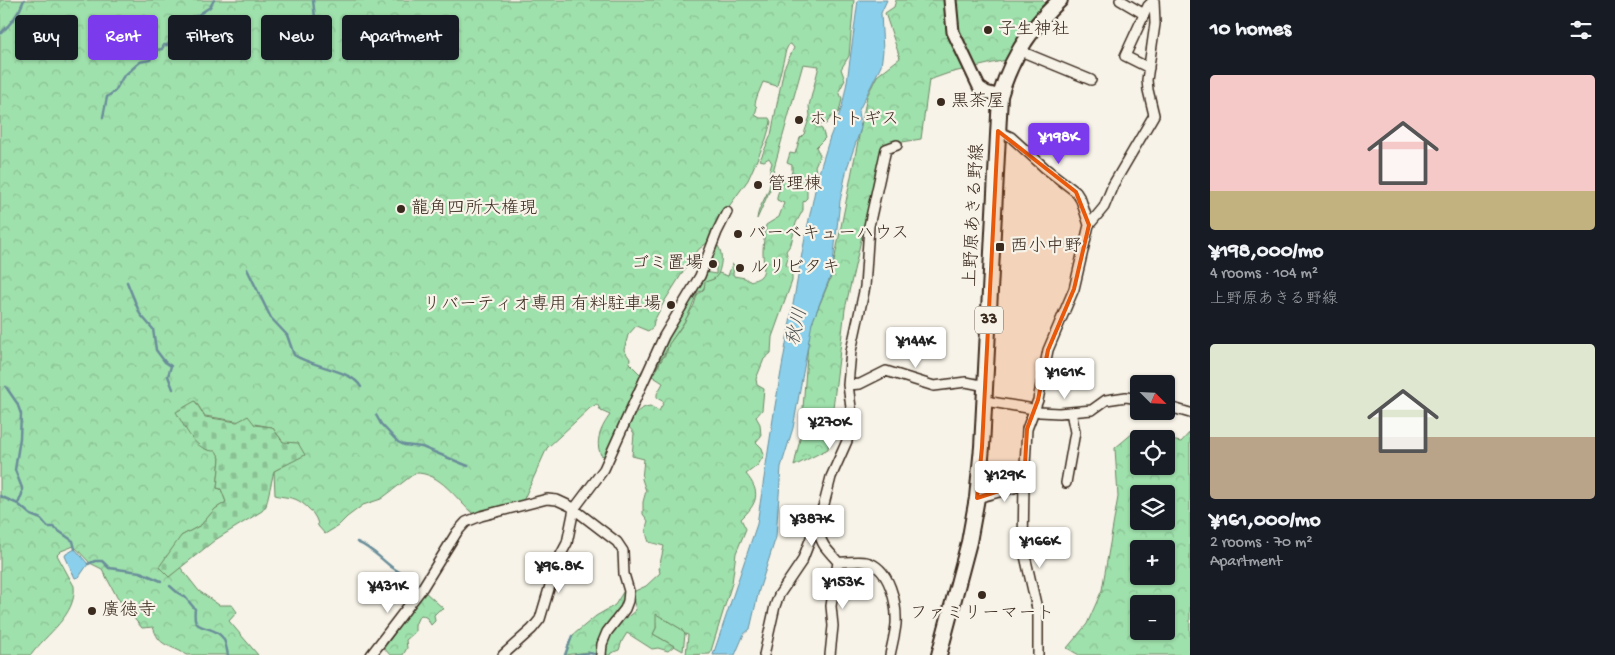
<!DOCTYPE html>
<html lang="en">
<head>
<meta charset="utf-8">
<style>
  body { margin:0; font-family:"Gochi Hand","Klee One",sans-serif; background:#242831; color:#f1f3f6; height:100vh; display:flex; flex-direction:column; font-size:19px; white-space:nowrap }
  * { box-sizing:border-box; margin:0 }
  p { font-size:16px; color:#9ea1a6 }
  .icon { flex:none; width:28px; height:28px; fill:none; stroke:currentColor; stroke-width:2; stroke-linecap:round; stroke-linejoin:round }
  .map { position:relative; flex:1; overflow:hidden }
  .side { display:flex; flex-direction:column; background:#171b24; width:425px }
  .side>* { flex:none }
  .banner { position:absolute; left:15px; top:15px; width:475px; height:45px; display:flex; gap:10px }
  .needle { width:32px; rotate:114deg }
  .tools { position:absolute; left:1130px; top:375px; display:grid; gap:10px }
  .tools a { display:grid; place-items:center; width:45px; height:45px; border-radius:5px; background:#171b24; box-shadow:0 1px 4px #0004; font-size:25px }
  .price { position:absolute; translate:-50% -42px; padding:0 11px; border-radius:5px; background:#fff; color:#222; font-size:16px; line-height:32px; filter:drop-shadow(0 1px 2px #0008) }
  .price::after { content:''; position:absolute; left:50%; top:30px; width:15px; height:11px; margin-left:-8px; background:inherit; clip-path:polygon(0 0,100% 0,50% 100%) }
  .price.active { background:#7c3aed; color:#fff }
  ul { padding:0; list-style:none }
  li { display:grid; align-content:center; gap:10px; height:265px; padding:0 20px }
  li span { display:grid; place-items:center; height:155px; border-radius:5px; color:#555 }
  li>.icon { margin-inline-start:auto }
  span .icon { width:90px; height:90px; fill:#fffc; stroke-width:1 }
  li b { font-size:21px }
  h2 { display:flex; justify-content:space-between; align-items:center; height:60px; padding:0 20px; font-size:21px }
  .pill { padding:0 18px; border-radius:5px; background:#171b24; box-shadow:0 1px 4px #0004; font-size:18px; line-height:45px }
  .pill.active { background:#7c3aed; color:#fff }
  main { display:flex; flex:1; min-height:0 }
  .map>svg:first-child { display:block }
</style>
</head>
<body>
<main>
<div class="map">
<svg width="1190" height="655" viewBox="0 0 1190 655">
  <defs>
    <pattern id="forest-crowns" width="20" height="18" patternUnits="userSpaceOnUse" patternTransform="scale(1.25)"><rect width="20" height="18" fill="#9fe1ac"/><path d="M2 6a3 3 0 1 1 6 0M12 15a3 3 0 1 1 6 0" fill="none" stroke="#8ac194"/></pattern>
    <pattern id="cemetery-stones" width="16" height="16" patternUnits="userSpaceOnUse" patternTransform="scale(1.25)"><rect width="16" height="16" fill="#9fe1ac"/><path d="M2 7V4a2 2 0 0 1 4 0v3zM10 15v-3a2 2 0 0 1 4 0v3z" fill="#8ac194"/></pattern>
  </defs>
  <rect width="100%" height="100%" fill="#f7f3e8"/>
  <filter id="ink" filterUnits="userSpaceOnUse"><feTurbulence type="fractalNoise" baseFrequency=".02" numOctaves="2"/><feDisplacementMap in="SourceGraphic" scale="10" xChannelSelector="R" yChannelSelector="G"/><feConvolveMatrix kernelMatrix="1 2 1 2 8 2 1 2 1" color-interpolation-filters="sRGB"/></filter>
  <g filter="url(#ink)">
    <path fill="#9fe1ac" stroke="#6d8665" d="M718,246C724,255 721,267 717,277C714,279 710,281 707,283C705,285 705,287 703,289C699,294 700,289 697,294C692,304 689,316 682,325C670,342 661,360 651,378L647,377L666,337L704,272L716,274V262H709L715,247Z
      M655,613L681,629L685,634L683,651L653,634L656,628Z"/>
    <path fill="url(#forest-crowns)" stroke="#6d8665" fill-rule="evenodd" d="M0,0H854L849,56L841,69L845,80L839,91L842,99L839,112L831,117L826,124L814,125L822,129L825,138L816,147L820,155L815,166L816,172L811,177L812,183L807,189V198L803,202V210L796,223L791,244L786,251L788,258L786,265L792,270V281L772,337L771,353L764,359L756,379L757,385L764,389L762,410L756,417L760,424L761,436L756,442L762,448L764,455L758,465L746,474C761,492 758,503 741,519L746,529L736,553L732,583L710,654L686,655L688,635L685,634L681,629L656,614V628L653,634L674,646L668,651L658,648L652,649L627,633L622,641L619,650L611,653L610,655H603L605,641L619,619L624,620L636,610L632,595L635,591L646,586L660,573L659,568L664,546L649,542C646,534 645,529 648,521L643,514V502L646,491L642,479L644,459L632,456L634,433L629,427C633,416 637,408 650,406L659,411L664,402L657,398V394L663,383L652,376L667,351L669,344L682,326L694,305L697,295L704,289L705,282L714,279L719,273L728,276L732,264L734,265L733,274L734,276L745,278L749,281C769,278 763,267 763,252C763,244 765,232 766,225L779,217L784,203L777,200C776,191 785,186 781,176L790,178L792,171V165L787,163L790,153L795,154L800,138L804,134L810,116L809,106L819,66L803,64L772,175L773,183L757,219C758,206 768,196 770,184C771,175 768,174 772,163L769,158L764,161L760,160L771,135L784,68L794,48L791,44H789L786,50L777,86L763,82C761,87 755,100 755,105L757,107L755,115L760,118H769L771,122L766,139L748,180L722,216L711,240L699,249L688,264L664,302L654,321L653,327L648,331L636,326L628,335L624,350L630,359L629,363L640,374L647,363H649L608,457L601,455C594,441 602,426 610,415L601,411L597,404L590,408L547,448L523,501L474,515C456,499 440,472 415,473L381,499L363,505L347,517L338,526L325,534L318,526C318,516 305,503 295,499C289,497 281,497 275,495L274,471L304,455L283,442L272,427L205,416L195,401L220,458L217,488L221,489L226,502L215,509L201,525L181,536L169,577L180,567L199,591L219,605H232L237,612L229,621L258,655H186C178,648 164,647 158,638C156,635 154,630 153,627L142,628L118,599L102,569L90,563L74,546L61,551L57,555L74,586C77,615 46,634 31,655H0Z
      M896,0H1042L1046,5L1024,32L1006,60L949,73L929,80L921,139L883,145L845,309L828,449L794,466L801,434L809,330L831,277L867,96L877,76L900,58L885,13L894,7Z
      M1190,432V655H1079L1067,648L1087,624L1102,590L1118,497L1115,448L1133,433L1165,439H1139V466H1166V439L1181,442ZM1139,494H1166V521H1139ZM1139,549H1166V576H1139ZM1139,604H1166V631H1139Z
      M625,589L627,595L598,655L588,652L565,655L573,635L596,616L615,605Z
      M425,592L444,609L439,610L434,615L435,621L431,625L427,618L422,615L419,616L415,625V632L406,640L407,648L403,655H390L384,648Z"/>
    <path fill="url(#cemetery-stones)" stroke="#6d8665" d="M195,401L205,417L237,422L248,416L255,425L272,427L283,442L298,443L305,455L274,471L266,506L262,511L215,540L169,577L159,567L181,536L201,525L215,509L226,502L221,489L217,488L220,458L216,451C195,452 185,427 176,412Z"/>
    <path fill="#8ad0ec" stroke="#6a8e9a" d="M858,0H887L881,13L883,51L881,66L858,112L861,128L847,168L840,201L832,272L812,323L793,428L781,467L776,537L759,590L750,629L744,634L735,655H713L757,524L775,406L803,248L818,176L830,137L842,107L847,82Z
      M75,549L88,564L79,577L75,578L65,556L66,554Z"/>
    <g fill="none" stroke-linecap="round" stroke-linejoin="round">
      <path stroke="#6a8e9a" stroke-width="2.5" d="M313,0C314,10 316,23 316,32L320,35L322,42
        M0,34C11,24 19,14 24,0
        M103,117L107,97L115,91L123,77L140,62L150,60L156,50L162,49L164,45H168L174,33L180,28L192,22L195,17L210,7L214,0
        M247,269L271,318L287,335L294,355C312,367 352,370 361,387
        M127,282L140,314L153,329L156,350L165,362L171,366L168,376L173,389
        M6,387L17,403L21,414L20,438L15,470L22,488V494L18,504
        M376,415L381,424L398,442L404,445L422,447L468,466
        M0,496L18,504L31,515L41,519L48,527H53L73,541L75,549
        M357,542C370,547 379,557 389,565C398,573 411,575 415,588
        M88,564L95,561H102L109,568L140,572L161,581
        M170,586L178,593L185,597L195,609C192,632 206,624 219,634C226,639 226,647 228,655
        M565,655L572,636
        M575,655L589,653L598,655"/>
      <defs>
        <path id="minor" d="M1120,0L1144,14
          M1018,50L1091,80
          M1149,68L1125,56L1148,6L1154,0
          M998,131L1011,137L1045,168L1076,192L1081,200L1089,225L1074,289L1048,350L1038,400L1027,429L1024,483L1023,547L1038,613V655
          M1089,225L1104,207L1113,185L1154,115L1148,90L1147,80L1155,24L1154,0
          M848,385L860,384L886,371L934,386L966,382L986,386
          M985,401L1028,408L1040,412L1059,413L1092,410L1106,400L1126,397L1139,399
          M1166,406L1190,413
          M1066,483L1075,432L1071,412
          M977,498L1014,488L1024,483
          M821,517C823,522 820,527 820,534C821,546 831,553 838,562C847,563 857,560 866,562C890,567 897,604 896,624C895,634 892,645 890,655
          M371,655L423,587L457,532L466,522L481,516L547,499L557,500L570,506L617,542L623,551L624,574L629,591L628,601L625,609L607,632L602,644L601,655
          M503,655L532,629L540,619L557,562L567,543L574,509L604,469L664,336L700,276L717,232L727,212
          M764,655L775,606L779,595L802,561L824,504L831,477L847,441L852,415L848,385L851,351L865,287L869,226L886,149L897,145
          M830,655L833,626L831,606L838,562"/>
        <path id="tertiary" d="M950,0L953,32L979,87L986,92L1000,96"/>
        <path id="primary" d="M939,655L969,542L977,498L982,447L1000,96C1011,58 1031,27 1060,0"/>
      </defs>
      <use href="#minor" stroke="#3b2a1e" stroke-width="12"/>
      <use href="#tertiary" stroke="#3b2a1e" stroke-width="15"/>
      <use href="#primary" stroke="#3b2a1e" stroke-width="18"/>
      <use href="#minor" stroke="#f7f3e8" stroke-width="9"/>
      <use href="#tertiary" stroke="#f7f3e8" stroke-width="11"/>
      <use href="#primary" stroke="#f7f3e8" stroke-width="14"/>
    </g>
  </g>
  <path fill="#e8590c" fill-opacity="0.2" stroke="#e8590c" stroke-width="4" stroke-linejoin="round" d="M998,131L1076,192L1089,225L1074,289L1048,350L1038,400L1027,429L1024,483L977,498L982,447Z"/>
  <g fill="#3b2a1e" stroke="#f7f3e8" stroke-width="2">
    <circle cx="988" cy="30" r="5"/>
    <circle cx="941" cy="102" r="5"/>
    <circle cx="799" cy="120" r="5"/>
    <circle cx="758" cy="185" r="5"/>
    <circle cx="401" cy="209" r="5"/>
    <circle cx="738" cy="234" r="5"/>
    <rect x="995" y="242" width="10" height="10" rx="2.5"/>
    <circle cx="713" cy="264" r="5"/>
    <circle cx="740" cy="268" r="5"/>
    <circle cx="671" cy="305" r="5"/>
    <circle cx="982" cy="595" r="5"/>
    <circle cx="92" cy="611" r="5"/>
  </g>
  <g text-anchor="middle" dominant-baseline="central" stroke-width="4.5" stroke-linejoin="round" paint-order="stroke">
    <rect fill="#f7f3e8" stroke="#73665b" stroke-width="1" x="975" y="306.5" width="28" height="27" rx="4"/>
    <g font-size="16" font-weight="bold" fill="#3b2a1e">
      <text x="989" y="320">33</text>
    </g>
    <g font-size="18" fill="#3b2a1e" stroke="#f7f3e8" text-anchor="start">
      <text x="998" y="30">子生神社</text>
      <text x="951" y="102">黒茶屋</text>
      <text x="809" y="120">ホトトギス</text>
      <text x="768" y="185">管理棟</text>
      <text x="411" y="209">龍角四所大権現</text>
      <text x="748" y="234">バーベキューハウス</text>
      <text x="1010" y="247">西小中野</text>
      <text x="703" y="264" text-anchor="end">ゴミ置場</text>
      <text x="750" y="268">ルリビタキ</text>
      <text x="661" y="305" text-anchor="end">リバーティオ専用 有料駐車場</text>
      <text x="102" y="611">廣徳寺</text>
      <text x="982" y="614" text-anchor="middle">ファミリーマート</text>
    </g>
    <g font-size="18" fill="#3b2a1e" stroke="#f7f3e8">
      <text transform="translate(975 215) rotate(-87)">上野原あきる野線</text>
    </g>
    <g font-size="19" font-style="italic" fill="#4f5452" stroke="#f7f3e8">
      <text transform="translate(798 327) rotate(-77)">秋川</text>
    </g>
  </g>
</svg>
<div class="tools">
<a><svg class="needle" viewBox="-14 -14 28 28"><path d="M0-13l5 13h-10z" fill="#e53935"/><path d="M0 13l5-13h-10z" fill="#9ea1a6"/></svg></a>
<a><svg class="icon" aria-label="locate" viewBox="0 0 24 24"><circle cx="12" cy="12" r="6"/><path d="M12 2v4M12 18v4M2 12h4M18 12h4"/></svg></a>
<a><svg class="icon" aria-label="layers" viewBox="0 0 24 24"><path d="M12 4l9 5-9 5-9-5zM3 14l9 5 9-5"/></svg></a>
<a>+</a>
<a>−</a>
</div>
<b class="price active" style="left:1059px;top:165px">¥198K</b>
<b class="price" style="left:916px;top:369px">¥144K</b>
<b class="price" style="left:1065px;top:400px">¥161K</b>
<b class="price" style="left:830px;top:450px">¥270K</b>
<b class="price" style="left:1005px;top:503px">¥129K</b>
<b class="price" style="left:812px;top:547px">¥387K</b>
<b class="price" style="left:1040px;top:569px">¥166K</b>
<b class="price" style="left:559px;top:594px">¥96.8K</b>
<b class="price" style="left:843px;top:610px">¥153K</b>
<b class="price" style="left:388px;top:614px">¥431K</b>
<div class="banner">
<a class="pill">Buy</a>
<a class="pill active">Rent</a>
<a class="pill">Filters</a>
<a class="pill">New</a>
<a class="pill">Apartment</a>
</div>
</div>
<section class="side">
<h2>10 homes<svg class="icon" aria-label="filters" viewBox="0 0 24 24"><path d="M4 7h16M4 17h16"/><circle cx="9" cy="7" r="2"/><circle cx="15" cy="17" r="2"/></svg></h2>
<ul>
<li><span style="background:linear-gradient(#f6c9c9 75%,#c2b280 0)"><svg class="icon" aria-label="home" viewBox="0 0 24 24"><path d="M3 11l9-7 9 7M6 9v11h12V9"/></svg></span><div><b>¥198,000/mo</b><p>4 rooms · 104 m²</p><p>上野原あきる野線</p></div></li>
<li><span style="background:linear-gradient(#dfe7d0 60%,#b9a48a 0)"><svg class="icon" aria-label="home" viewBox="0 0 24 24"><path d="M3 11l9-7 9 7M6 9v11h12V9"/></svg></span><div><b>¥161,000/mo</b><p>2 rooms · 70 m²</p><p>Apartment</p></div></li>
</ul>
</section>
</main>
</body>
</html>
